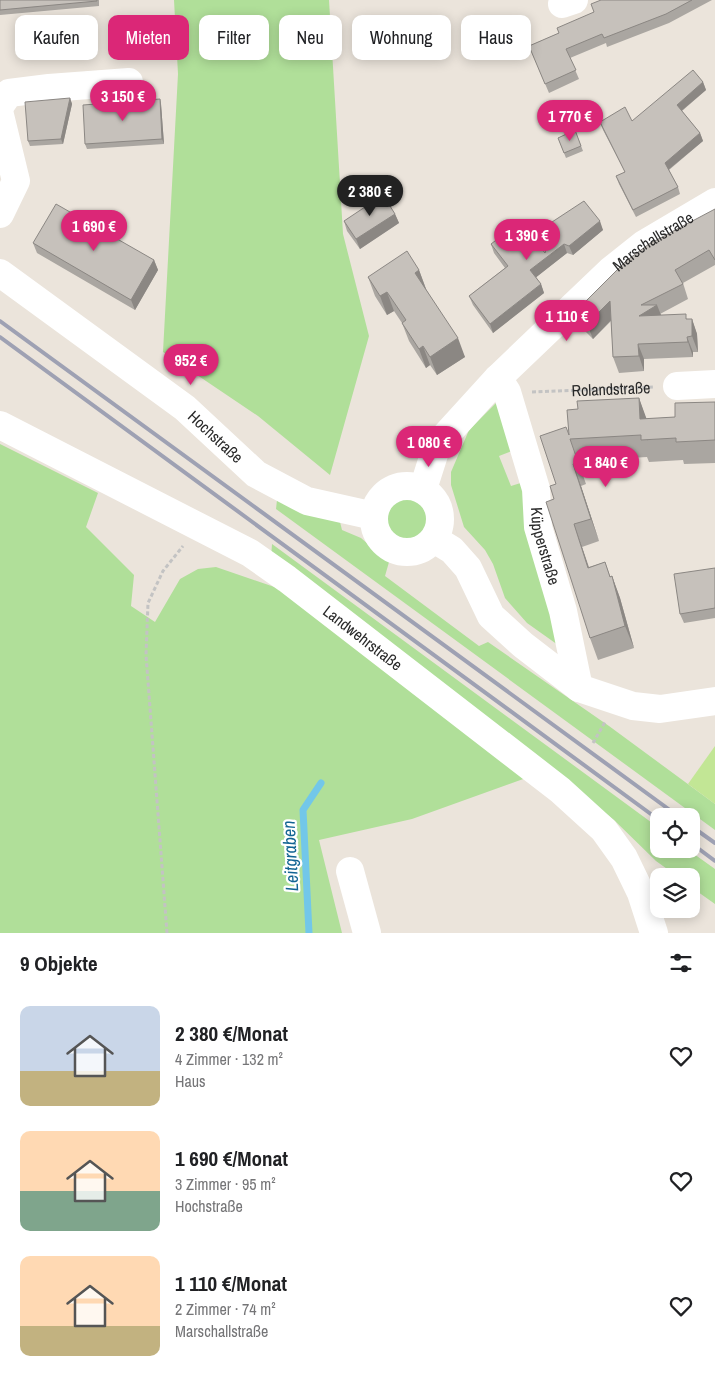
<!DOCTYPE html>
<html lang="de">
<head>
<meta charset="utf-8">
<style>
  body { margin:0; font-family:"Archivo Narrow",sans-serif; background:#f2f2f2; color:#202124; height:100vh; display:flex; flex-direction:column; font-size:19px; white-space:nowrap }
  * { box-sizing:border-box; margin:0 }
  p { font-size:16px; color:#757577 }
  .icon { flex:none; width:28px; height:28px; fill:none; stroke:currentColor; stroke-width:2; stroke-linecap:round; stroke-linejoin:round }
  .map { position:relative; height:933px; overflow:hidden }
  .panel { display:flex; flex-direction:column; background:#fff; flex:1 }
  .panel>* { flex:none }
  .guide { position:absolute; left:15px; top:15px; width:685px; height:45px; display:flex; gap:10px }
  .controls { position:absolute; left:650px; top:808px; display:grid; gap:10px }
  .controls a { display:grid; place-items:center; width:50px; height:50px; border-radius:10px; background:#fff; box-shadow:0 2px 12px #0003; font-size:25px }
  .price { position:absolute; translate:-50% -42px; padding:0 11px; border-radius:18px; background:#db2777; color:#fff; font-size:16px; line-height:32px; filter:drop-shadow(0 1px 2px #0008) }
  .price::after { content:''; position:absolute; left:50%; top:30px; width:15px; height:11px; margin-left:-8px; background:inherit; clip-path:polygon(0 0,100% 0,50% 100%) }
  .price.current { background:#222; color:#fff }
  ul { padding:0; list-style:none }
  li { display:flex; align-items:center; gap:15px; height:125px; padding:0 20px }
  li span { display:grid; place-items:center; flex:none; width:140px; height:100px; border-radius:10px; color:#555 }
  li>.icon { margin-inline-start:auto }
  span .icon { width:60px; height:60px; fill:#fffc; stroke-width:1 }
  li b { font-size:21px }
  h2 { display:flex; justify-content:space-between; align-items:center; height:60px; padding:0 20px; font-size:21px }
  .tag { padding:0 18px; border-radius:10px; background:#fff; box-shadow:0 2px 12px #0003; font-size:18px; line-height:45px }
  .tag.current { background:#db2777; color:#fff }
  .map>svg:first-child { display:block }
</style>
</head>
<body>
<div class="map">
<svg width="715" height="933" viewBox="0 0 715 933">
  <rect width="100%" height="100%" fill="#ebe4db"/>
  <path fill="#b0df99" d="M174,0H329L343,234L369,336L330,475L258,416L163,352L178,74Z
    M497,402L517,449L499,456L511,486L527,481L558,645L527,623L505,598L493,564L485,550L464,527L451,485V472L469,430Z
    M0,444L98,493L86,527L134,575L131,606L155,622L180,579L198,569L216,567L289,592L526,778L412,819L319,840L342,933H0Z
    M384 518a24 24 0 1 1 48 0a24 24 0 1 1-48 0Z
    M277,500L340,522L342,530L361,538L389,562L385,576L479,646L488,642L609,726L715,804V830L276,509Z
    M272,544L659,828V849H687L715,869V904L691,887V876H677L656,861L614,820L442,687L271,558Z"/>
  <path fill="#c2e695" d="M715,746V804L688,784Z"/>
  <g fill="none" stroke-linecap="round" stroke-linejoin="round">
    <path stroke="#72c7e9" stroke-width="7" d="M309,933L303,810L321,783"/>
    <g stroke="#c3c3c3" stroke-width="3" stroke-dasharray="4 2.5" stroke-linecap="butt">
      <path id="s1" d="M532,392L653,387"/>
      <path d="M593,743L605,722"/>
      <path d="M167,933L146,655L148,603L163,571L183,546"/>
    </g>
    <g stroke="#fff" stroke-width="28">
      <path d="M562,4L574,0"/>
      <path d="M0,106L9,93L49,88L129,82"/>
      <path d="M0,115L16,181L0,214"/>
      <path id="s2" d="M0,273L185,408L256,474L307,501L374,516"/>
      <path id="s3" d="M498,378L507,392L536,489L538,527L563,611L579,688"/>
      <path d="M677,386L715,384"/>
      <path id="s4" d="M0,425L250,553L287,579L560,790L604,830L624,858L641,893L654,933"/>
      <circle cx="407" cy="519" r="33"/>
      <path id="s5" d="M423,489L437,445L498,378L610,271L644,244L715,202"/>
      <path d="M434,539L452,550L468,568L491,616L523,645L579,688L633,706L660,709L715,701"/>
      <path d="M350,871L367,933"/>
    </g>
    <path stroke="#9ea1b3" stroke-width="4" d="M0,321L678,816
      M0,337L659,820
      M691,826L715,843
      M691,843L715,861"/>
  </g>
  <path fill="#aaa6a1" d="M0,0H99V6L0,15Z
    M601,0H712L669,23L607,47L606,43L570,58L579,79L549,93L529,46L559,33L594,12Z
    M703,82L706,90L682,111L700,133L703,141L669,170L678,187L680,194L636,217L619,184L616,176L625,172L603,130L600,122L632,121Z
    M70,98L72,104L63,144L30,146L28,141Z
    M160,99L161,104L164,144L87,149L85,144Z
    M575,130L583,151L566,158L558,138Z
    M584,201L603,230L573,255L567,253L536,277L541,284L544,293L493,333L473,305L469,296L505,268L494,253L491,244L545,253Z
    M715,209V265L683,283L688,299L660,314L661,315L688,319H692L697,334L698,352H693V357L644,359V371L619,373L613,357L611,321L593,339L581,327L575,312Z
    M395,214L399,223L360,249L347,231L344,221Z
    M33,243L154,260L158,270L135,310L37,253Z
    M419,270L426,289L465,357L437,375L430,365L426,368L409,341L402,323L394,311L387,315L375,296L368,277Z
    M639,398L646,419L675,417L715,402V463L684,464L683,460L649,462L647,457L578,461L586,484L581,486L599,541L582,547L589,567L605,562L610,576H612L620,598L634,648L598,660L590,638L554,499L556,484L569,434L578,409Z
    M715,568V618L684,623L680,614Z"/>
  <path fill="#8b8783" d="M703,82L706,90L680,112L677,105Z
    M70,98L72,104L63,144L61,139Z
    M160,99L161,104L164,144L162,139Z
    M700,133L703,141L668,170L665,163Z
    M395,214L399,223L360,249L356,239Z
    M600,221L603,230L573,255L569,246Z
    M564,244L567,253L534,279L530,270Z
    M154,260L158,270L135,310L131,300Z
    M419,270L426,289L422,292L415,273Z
    M541,284L544,293L493,333L490,324Z
    M387,292L394,311L387,315L380,296Z
    M610,301L615,316L593,339L587,324Z
    M657,305L663,320L639,316Z
    M692,319L697,334L698,352L692,336Z
    M687,337L693,352V357L688,342Z
    M458,338L465,357L437,375L430,357Z
    M638,344L644,359V371L639,356Z
    M423,346L430,365L426,368L419,349Z
    M639,398L647,420L648,441L640,419Z
    M573,464L581,486L599,541L591,519Z
    M574,524L582,547L596,590L588,568Z
    M612,576L620,598L634,648L625,626Z"/>
  <path fill="#c6c1bb" stroke="#8b8783" d="M0,0H97V1L0,10Z
    M601,0H692L666,14L604,38L602,34L566,49L576,70L545,84L529,46L559,33L557,28L594,12L591,4Z
    M693,70L703,82L677,105L700,133L665,163L678,187L633,210L616,176L625,172L600,122L625,107L632,121Z
    M70,98L61,139L28,141L25,102Z
    M160,99L162,139L85,144L83,105Z
    M575,130L581,146L564,153L558,138Z
    M383,195L395,214L356,239L344,221Z
    M584,201L600,221L569,246L564,244L530,270L541,284L490,324L469,296L508,266L491,244L521,221L545,253L552,222Z
    M56,204L154,260L131,300L33,243Z
    M715,209V260L709,250L675,270L683,284L641,305H657L639,316L686,314V319H692V336L687,337L688,342L638,344L639,356L613,357L610,301L587,324L575,312L626,261L649,244Z
    M407,251L419,270L415,273L458,338L430,357L423,346L419,349L402,323L406,320L387,292L380,296L368,277Z
    M639,398L640,419L675,417V403L715,402V440L676,442V438L641,440V435L570,439L578,462L573,464L591,519L574,524L588,568L605,562L610,577L612,576L625,626L590,638L546,502L554,499L550,486L556,484L540,436L566,427L569,435L567,410L578,409L577,401Z
    M715,568V608L680,614L674,574Z"/>
  <g text-anchor="middle" dominant-baseline="central" stroke-width="4.5" stroke-linejoin="round" paint-order="stroke">
    <g font-size="16" fill="#292929" stroke="#fff">
      <text stroke="none"><textPath href="#s5" startOffset="344">Marschallstraße</textPath></text>
      <text stroke="none"><textPath href="#s1" startOffset="79">Rolandstraße</textPath></text>
      <text stroke="none"><textPath href="#s2" startOffset="271">Hochstraße</textPath></text>
      <text stroke="none"><textPath href="#s3" startOffset="176">Küpperstraße</textPath></text>
      <text stroke="none"><textPath href="#s4" startOffset="422">Landwehrstraße</textPath></text>
    </g>
    <g font-size="18" font-style="italic" fill="#126493" stroke="#fff">
      <text transform="translate(290 856) rotate(-93)">Leitgraben</text>
    </g>
  </g>
</svg>
<div class="controls">
<a><svg class="icon" aria-label="locate" viewBox="0 0 24 24"><circle cx="12" cy="12" r="6"/><path d="M12 2v4M12 18v4M2 12h4M18 12h4"/></svg></a>
<a><svg class="icon" aria-label="layers" viewBox="0 0 24 24"><path d="M12 4l9 5-9 5-9-5zM3 14l9 5 9-5"/></svg></a>
</div>
<b class="price" style="left:123px;top:122px">3 150 €</b>
<b class="price" style="left:570px;top:142px">1 770 €</b>
<b class="price current" style="left:370px;top:217px">2 380 €</b>
<b class="price" style="left:94px;top:252px">1 690 €</b>
<b class="price" style="left:527px;top:261px">1 390 €</b>
<b class="price" style="left:567px;top:342px">1 110 €</b>
<b class="price" style="left:191px;top:386px">952 €</b>
<b class="price" style="left:429px;top:468px">1 080 €</b>
<b class="price" style="left:606px;top:488px">1 840 €</b>
<div class="guide">
<a class="tag">Kaufen</a>
<a class="tag current">Mieten</a>
<a class="tag">Filter</a>
<a class="tag">Neu</a>
<a class="tag">Wohnung</a>
<a class="tag">Haus</a>
</div>
</div>
<section class="panel">
<h2>9 Objekte<svg class="icon" aria-label="filters" viewBox="0 0 24 24"><path d="M4 7h16M4 17h16"/><circle cx="9" cy="7" r="2"/><circle cx="15" cy="17" r="2"/></svg></h2>
<ul>
<li><span style="background:linear-gradient(#c9d6e8 65%,#c2b280 0)"><svg class="icon" aria-label="home" viewBox="0 0 24 24"><path d="M3 11l9-7 9 7M6 9v11h12V9"/></svg></span><div><b>2 380 €/Monat</b><p>4 Zimmer · 132 m²</p><p>Haus</p></div><svg class="icon" aria-label="heart" viewBox="0 0 24 24"><path d="M12 20l-8-8c-3-5 5-10 8-4 3-6 11-1 8 4z"/></svg></li>
<li><span style="background:linear-gradient(#ffd9b3 60%,#7fa58c 0)"><svg class="icon" aria-label="home" viewBox="0 0 24 24"><path d="M3 11l9-7 9 7M6 9v11h12V9"/></svg></span><div><b>1 690 €/Monat</b><p>3 Zimmer · 95 m²</p><p>Hochstraße</p></div><svg class="icon" aria-label="heart" viewBox="0 0 24 24"><path d="M12 20l-8-8c-3-5 5-10 8-4 3-6 11-1 8 4z"/></svg></li>
<li><span style="background:linear-gradient(#ffd9b3 70%,#c2b280 0)"><svg class="icon" aria-label="home" viewBox="0 0 24 24"><path d="M3 11l9-7 9 7M6 9v11h12V9"/></svg></span><div><b>1 110 €/Monat</b><p>2 Zimmer · 74 m²</p><p>Marschallstraße</p></div><svg class="icon" aria-label="heart" viewBox="0 0 24 24"><path d="M12 20l-8-8c-3-5 5-10 8-4 3-6 11-1 8 4z"/></svg></li>
</ul>
</section>
</body>
</html>
